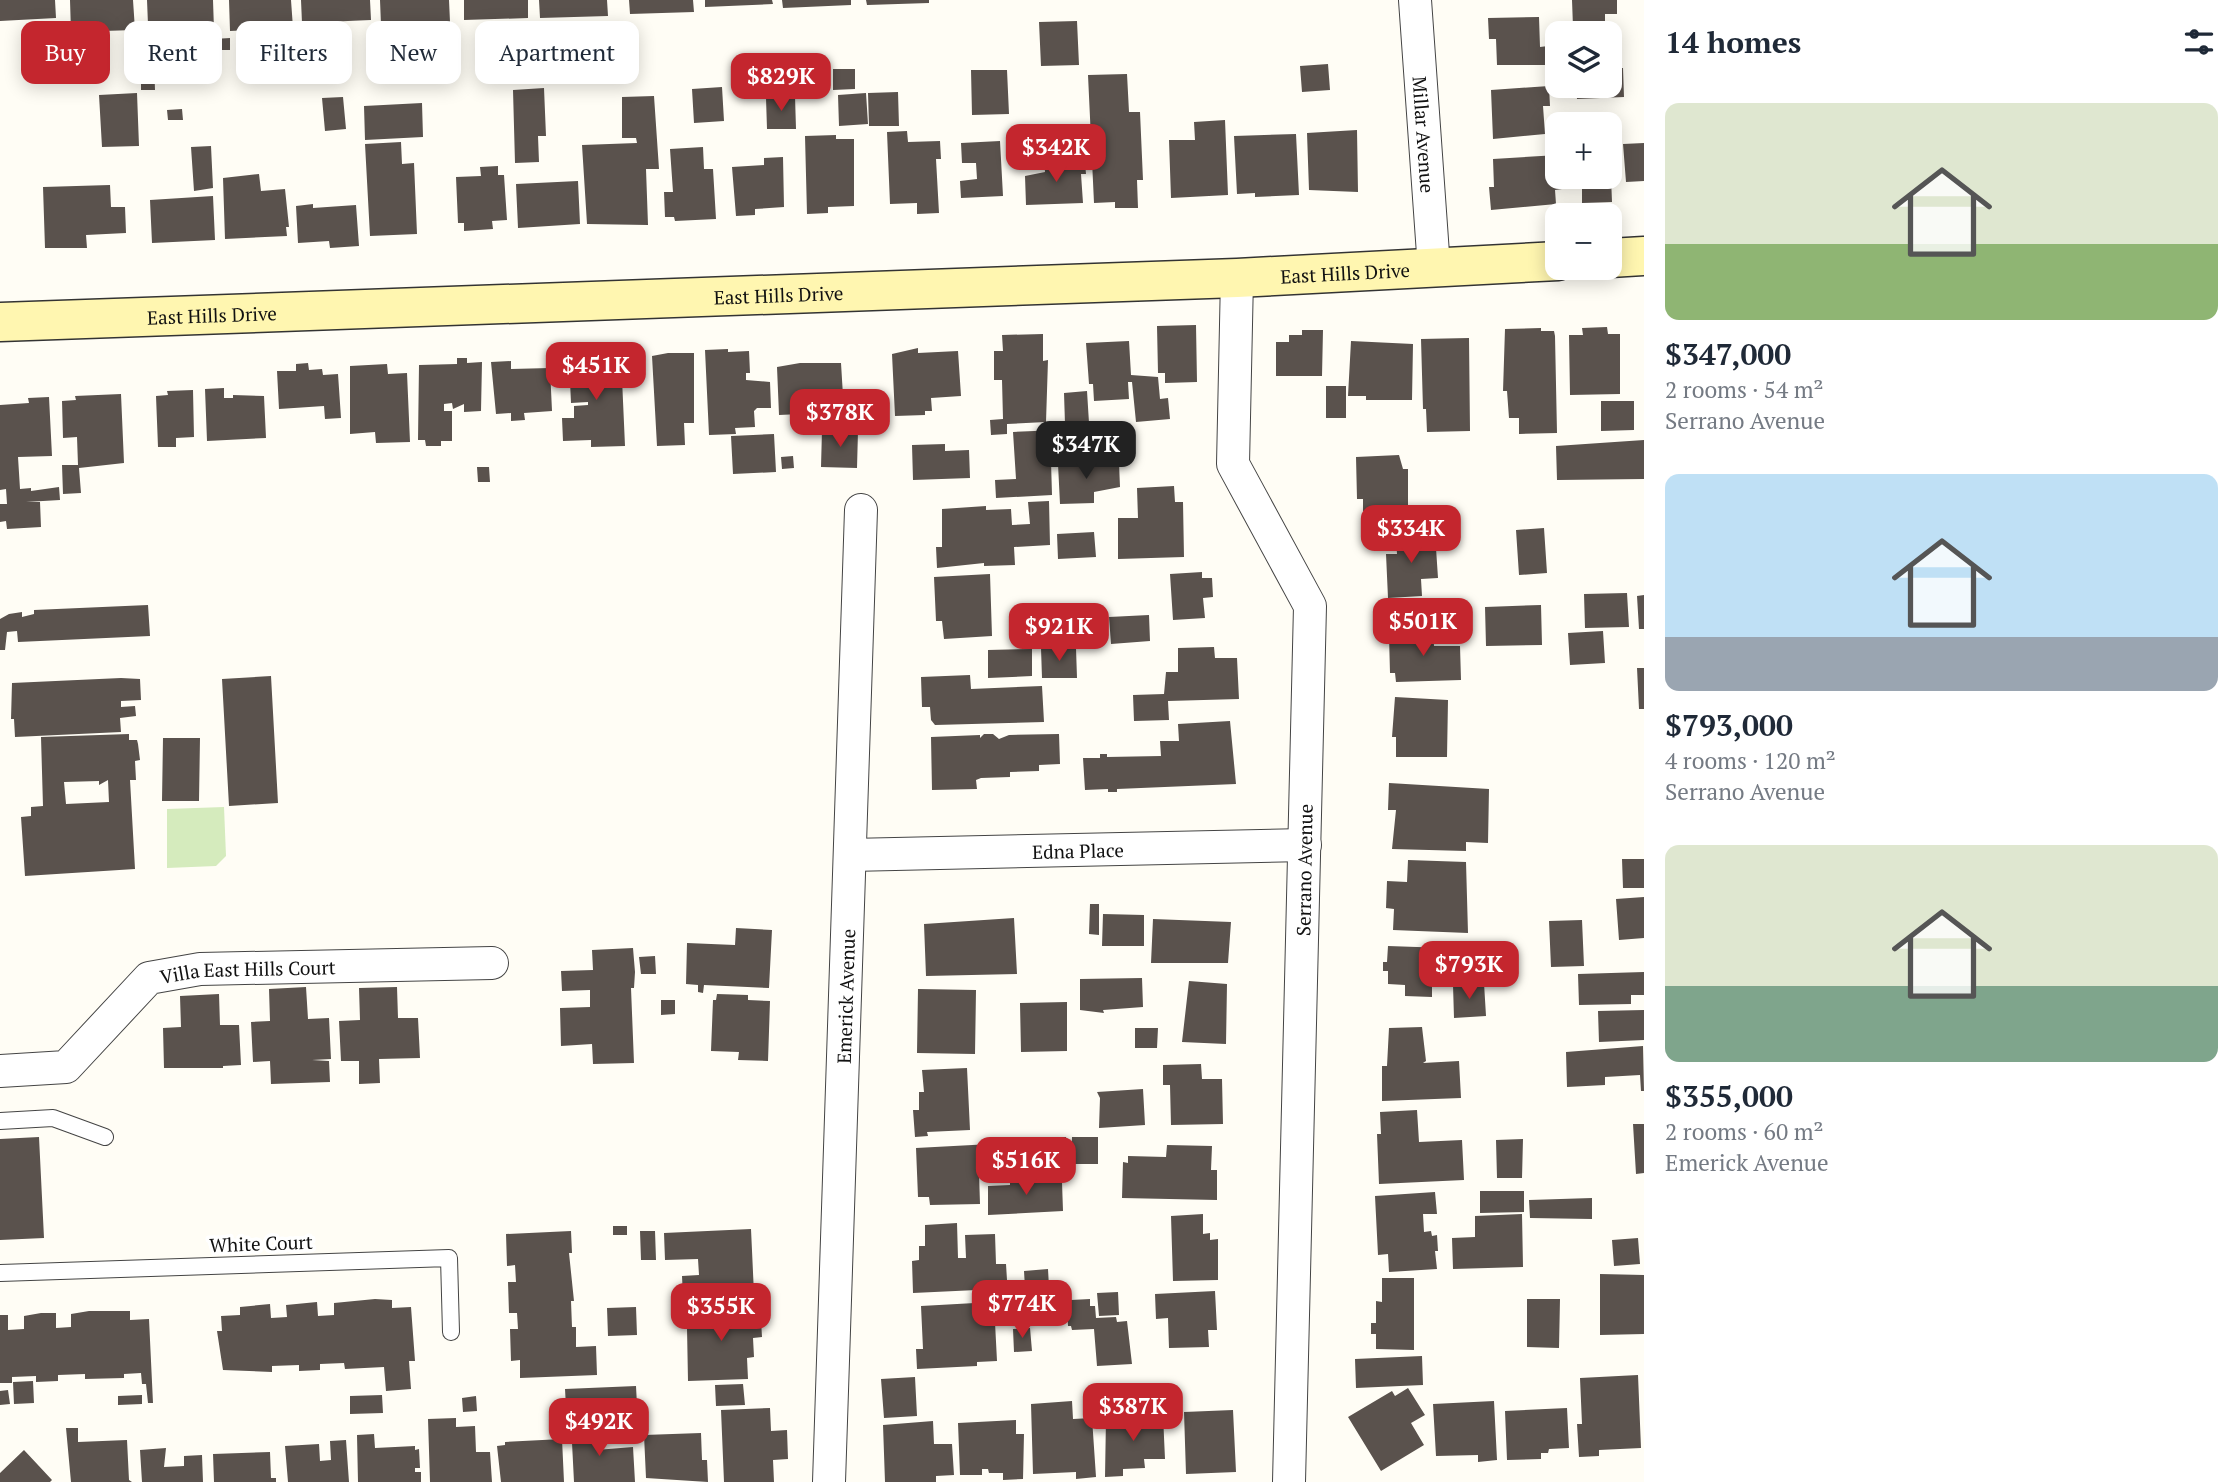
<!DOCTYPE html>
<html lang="en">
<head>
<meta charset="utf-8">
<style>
  body { margin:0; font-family:"PT Serif",serif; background:#f2f2f3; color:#1f2937; height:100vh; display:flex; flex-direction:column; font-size:26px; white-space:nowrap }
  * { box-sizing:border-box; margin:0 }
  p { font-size:23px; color:#747a83 }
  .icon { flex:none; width:38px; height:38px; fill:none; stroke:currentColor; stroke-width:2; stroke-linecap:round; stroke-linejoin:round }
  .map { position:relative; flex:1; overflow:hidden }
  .drawer { display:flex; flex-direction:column; background:#fff; width:595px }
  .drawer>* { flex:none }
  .hud { position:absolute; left:21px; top:21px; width:665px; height:63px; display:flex; gap:14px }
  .controls { position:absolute; left:1545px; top:21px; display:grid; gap:14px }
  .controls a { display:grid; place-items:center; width:77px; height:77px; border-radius:14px; background:#fff; box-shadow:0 4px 18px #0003; font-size:35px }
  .price { position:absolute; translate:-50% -60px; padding:0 16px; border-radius:14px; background:#c4262e; color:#fff; font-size:23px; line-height:46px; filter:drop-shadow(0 2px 4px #0008) }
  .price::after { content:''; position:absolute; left:50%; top:42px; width:21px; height:16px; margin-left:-10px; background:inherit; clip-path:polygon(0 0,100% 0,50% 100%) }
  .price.on { background:#222; color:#fff }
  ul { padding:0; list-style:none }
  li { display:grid; align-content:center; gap:14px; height:371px; padding:0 21px }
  li span { display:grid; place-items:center; height:217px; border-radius:14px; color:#555 }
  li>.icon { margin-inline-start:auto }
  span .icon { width:126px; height:126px; fill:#fffc; stroke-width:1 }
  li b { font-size:30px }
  h2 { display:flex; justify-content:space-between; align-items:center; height:84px; padding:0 21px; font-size:30px }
  .pill { padding:0 24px; border-radius:14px; background:#fff; box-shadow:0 4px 18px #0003; font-size:24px; line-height:63px }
  .pill.on { background:#c4262e; color:#fff }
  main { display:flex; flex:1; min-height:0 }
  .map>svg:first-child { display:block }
</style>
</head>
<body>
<main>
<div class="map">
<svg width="1644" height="1482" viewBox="0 0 1644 1482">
  <rect width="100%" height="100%" fill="#fffdf5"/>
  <path fill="#d5ebbd" d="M224,807L226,856L216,866L167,868V809Z"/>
  <path fill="#5a524d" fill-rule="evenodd" d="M0,0H55L56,18L0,21Z
    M70,0H133L135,30L71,32Z
    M147,0H213L214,30L176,32L177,47L189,46V54L176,55V48L149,49Z
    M229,0H291L293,28L230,31Z
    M301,0H370L371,20L302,23Z
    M380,0H449L450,22L381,25Z
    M464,0H528V18L464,20Z
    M539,0H607L608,16L540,18Z
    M629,0H693L694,12L630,14Z
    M705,0H772L773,4L705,7Z
    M782,0H851V5L783,8Z
    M866,0H929V3L867,5Z
    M1572,0H1617V14H1605V26L1573,27Z
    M1539,17L1540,47L1548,46L1549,65H1497L1496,39H1489L1488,18Z
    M1077,21L1079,65L1041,66L1039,22Z
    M230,38V50H215L214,39Z
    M141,61H154L155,90H141Z
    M1328,64L1330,90L1302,92L1300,66Z
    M1610,68H1623L1624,97L1577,99L1576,86H1610Z
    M833,69H855V89L833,90Z
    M971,70H1007L1009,114L972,115Z
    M1127,74L1129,112H1140L1143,180H1137L1138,208H1115V202L1094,203L1088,75Z
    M1549,86L1550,106H1543L1545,134L1493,139L1491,90Z
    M722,87L724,121L694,123L692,89Z
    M544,88L546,136H538L539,162L515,163L513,90Z
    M898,92L899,126H869L868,93Z
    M137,93L139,146L102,147L99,95Z
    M866,93L868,124L839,126L838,95Z
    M654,96L659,169H646L648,225L587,224L582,145L637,143L636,138H622V97Z
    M795,96L796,129H767L766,98Z
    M343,97L346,129L325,131L322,98Z
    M422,103L423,137L365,140L364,106Z
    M182,109L183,120H168L167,110Z
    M1225,120L1228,195L1171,198L1169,140H1195L1194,122Z
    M1357,130L1358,192L1309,190L1307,133Z
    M907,131L908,142L940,141L941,159H936L939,213L917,214V203L890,204L887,132Z
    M1296,134L1299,195L1255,197V193L1237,194L1234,136Z
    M836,135V139H854V206L828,207V213L807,214L805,136Z
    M1000,141L1003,196L961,198L960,181L977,179L976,163H962L961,143Z
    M401,142L402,164L414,163L417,234L370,236L365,144Z
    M1644,143V181L1626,182L1623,144Z
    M211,146L213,188L194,191L191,147Z
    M703,147L704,169H713L716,219L675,221L674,217H665L664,192H673L670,149Z
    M1558,155V177H1561L1562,189L1555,190L1556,204L1491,210L1489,187H1494L1493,159Z
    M783,157L784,207L755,209V215L736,216L732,167L764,165V158Z
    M1066,157L1067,164L1085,163L1086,174H1081L1083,203L1026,205L1025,176L1045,172L1044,158Z
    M498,166V175H504L507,220L492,221L493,229L464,231V223H458L456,177L481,176L480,167Z
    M259,174L261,191L285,189L289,227H286L287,236L225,239L223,178Z
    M1582,177H1611L1612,202L1582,203Z
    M578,181L580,224L518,228L516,184Z
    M110,185L111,207H125L126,233L86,235L87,248H45L43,187Z
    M213,196L215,240L152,243L150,200Z
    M313,204V208L356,205L359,246L330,248L329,241L298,243L296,206Z
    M1196,325L1197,382L1165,383V373H1158L1157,326Z
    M1607,327L1608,334H1620V394L1570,395L1569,335H1583L1582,328Z
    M1541,328V331H1554L1555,336L1557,433L1519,434V418H1509L1507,391H1503L1505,329Z
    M1302,330H1323L1322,376H1276V342H1289V335H1302Z
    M1043,334V361L1048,360L1046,422L1007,424V434L991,435L990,420L1003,419L1002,380H994V351H1003L1002,335Z
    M1469,338L1470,431L1427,432L1426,409H1423L1421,339Z
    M1129,341L1131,375L1158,377L1160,399L1168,398L1170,419L1136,422L1132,382H1128L1129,399L1094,401L1093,384H1089L1086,343Z
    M1351,341L1413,344L1412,400H1366V396H1348Z
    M918,348V353L958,351L961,396L931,398L932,411H925V415L895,416L892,354Z
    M728,349V352L749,351L750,373H746V380L770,382L771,408H757L754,411L755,427L735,428L736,434L709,435L705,350Z
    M668,353H694V423H684L685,445L657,446L652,356Z
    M593,354V357L621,356L625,446L591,447V440L563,441L562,418H574V406L588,405V402L571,403L569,359Z
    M457,358H467V363L482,362L481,411L464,412V404L453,409L452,403L444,404V411H452V441H441V446H426L425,440H418L419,365L457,364Z
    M511,361V369L550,368L552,411L524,413L525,420L511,421V413L496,414L491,362Z
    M308,363L309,370L322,369L323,375L338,374L341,418L325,419L324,406L279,409L277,371H296V364Z
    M800,363H841L844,412L779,415L777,367Z
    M387,364L388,374L407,373L410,442L376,443L375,432L350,434V366Z
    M1326,386H1346V418H1326Z
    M224,388V398H233V395L264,396L266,438L207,441L205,389Z
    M193,390L194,437L176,438V447H158L156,396L168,395L167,391Z
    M1087,391L1089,423L1065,424L1064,393Z
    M121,394L124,463L79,468L81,493L63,494L62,465H78L77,437L63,438L62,401L76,400L75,396Z
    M49,397L52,456L18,457L20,489L31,488V491L59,487L60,500L26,502H40L41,527L7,529L6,521L0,522V504H7L6,489L0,490V405L29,403L28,398Z
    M1601,401H1634V430L1601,431Z
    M822,430L858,431L857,468L821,467Z
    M1059,430L1061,461H1051L1052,495L996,498L995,480L1016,479L1013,432Z
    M774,434L776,472L733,474L731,436Z
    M1644,440V479L1557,480L1556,446Z
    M945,444V451L969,450L970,478L913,480L912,445Z
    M1399,455L1403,469H1408V509L1363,511V499H1357L1356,457Z
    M793,456L794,468L782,469L781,457Z
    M1091,462L1119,463L1120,487L1094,492V503L1060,504L1058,464Z
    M477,467H489L490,482H478Z
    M1174,486L1175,502H1183L1184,557L1118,559V518H1138L1137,488Z
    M1049,501L1050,545L1014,547L1015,565L984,566V563L937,568L936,547H942V509L986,506V510L1011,509L1012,525L1030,524L1028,502Z
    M1544,528L1547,573L1519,575L1516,530Z
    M1094,532L1096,557L1058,559L1057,534Z
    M1435,533L1438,578L1421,579L1422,596L1388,598L1386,554H1397L1396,536Z
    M1202,572V578H1212L1213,597L1203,598L1205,618L1173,620L1170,574Z
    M990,574L992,636L944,639L942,621H936L934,577Z
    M1627,593L1629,627L1585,628L1584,594Z
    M1644,595V629H1639L1637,596Z
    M148,605L150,636L18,642L17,631L7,632L5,650H0V619L9,614L22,612V617L34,614V610Z
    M1541,605L1542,645L1486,646L1485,607Z
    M1149,615L1150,641L1111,644L1109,617Z
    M1433,631L1434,646H1460L1461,680L1396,682L1395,673H1390L1389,636H1394V632Z
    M1603,631L1605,663L1570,665L1568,633Z
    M1214,647L1215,658H1237L1239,699L1168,701L1169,720L1134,721L1133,695L1164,694L1166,672H1178V648Z
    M1041,648H1076L1077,678H1042Z
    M1032,649V676L988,678V650Z
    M1637,668H1644V709H1639Z
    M970,675L971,689L1042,686L1044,722L935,725L931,720L930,707H922L921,677Z
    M271,676L278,803L229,806L222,679Z
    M121,678L140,679L141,700L121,701V707L135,706L136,716L120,718L121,732L15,737L14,719H11L12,683Z
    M1395,697L1448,700L1447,757H1396V737H1392Z
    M1230,721L1236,784L1117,789V792H1108V789L1085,790L1083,758H1100V754H1107V757L1161,756L1160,741H1179L1178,724Z
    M129,734V740H137L138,744L140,760L135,761L136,780H130L135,869L25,876L21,817L31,816V807L43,806L41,737ZM108,780L109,802L66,804L64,782L99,781V785Z
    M984,734H993L999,739L1009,735L1059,734L1060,764L1039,765V771L1010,772V777L981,778L976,780L977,789L932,790L931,737L980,735V738Z
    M163,738H200L199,801H162Z
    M1389,783L1489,789L1488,843L1466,842V851L1392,849L1396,810H1388Z
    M1622,859H1644V888H1623Z
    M1408,860L1466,862L1468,933L1393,930L1394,909L1386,908L1387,881L1407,882Z
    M1644,897V938L1619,940L1616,899Z
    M1090,904H1099V935L1089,934Z
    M1103,914L1144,915V946H1102Z
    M1014,918L1017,974L926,976L924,924Z
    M1153,919L1231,922L1228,963H1151Z
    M1582,920L1584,966L1551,967L1549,921Z
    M736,928L772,930L769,988L704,985L703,993L698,992V985L686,984L687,943L735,945Z
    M1388,946L1475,949V979L1432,981V997L1405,996V985L1388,984V971H1383V962H1387Z
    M633,948L635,972L634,988H631L634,1063L593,1064L592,1044L561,1046L560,1008L590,1007V990L562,991L561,971L593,970L592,950Z
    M655,956L656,974H641L639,957Z
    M1644,972V995H1631V1004L1579,1005L1578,974Z
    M1142,978L1143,1007L1103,1010L1104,1013L1080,1010V979Z
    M1189,981L1227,984L1226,1044L1182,1042Z
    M1484,983L1486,1016L1454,1018L1453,985Z
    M306,987L308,1019L329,1018L331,1059L312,1060L329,1061L330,1082L271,1084L270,1061L253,1062L251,1022L270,1021L269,989Z
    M397,987L398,1018H418L420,1058L379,1059L380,1083L359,1084V1061H341L339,1021L360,1020L359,988Z
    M918,989L976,990L975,1054L917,1053Z
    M219,994L220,1025H239L241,1065L223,1066V1068H164L163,1028L181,1027L180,996Z
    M717,994L748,995V1000L770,1001L768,1061L738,1060L739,1052L711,1051L713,1000H716Z
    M661,1000H675V1014L661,1015Z
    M1067,1002V1051L1021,1052L1020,1003Z
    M1644,1010V1040L1599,1042L1598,1011Z
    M1422,1027L1426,1061L1423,1063L1459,1061L1461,1098L1382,1101V1066H1387L1389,1028Z
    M1135,1028H1158L1157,1048H1135Z
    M1643,1046L1644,1091H1641L1640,1075L1605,1077V1085L1567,1087L1566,1052Z
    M1201,1064L1202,1079H1222L1223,1124L1171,1125L1170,1085H1163V1065Z
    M967,1068L970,1130L927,1132L928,1136L915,1137L913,1110H919V1092H924L922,1070Z
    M1143,1089L1145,1125L1099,1128L1100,1098L1097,1092Z
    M1417,1110L1419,1142L1462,1140L1464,1180L1379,1184L1377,1134H1381L1380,1112Z
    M1633,1124H1644V1173L1636,1174Z
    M39,1137L44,1238L0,1240V1139Z
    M1066,1137L1067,1160L1041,1161L1040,1138Z
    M1072,1137H1098V1164H1071Z
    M1523,1139L1522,1178H1497L1496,1140Z
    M1010,1143L1011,1172L979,1173L980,1204L930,1205L929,1197H918L916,1148Z
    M1167,1145L1212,1146L1211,1170H1217V1200L1122,1198L1123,1162L1128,1163V1156L1166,1157Z
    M1044,1177L1045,1182H1062L1063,1211L988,1215V1186L1010,1185V1178Z
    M1480,1191H1524V1212L1480,1213Z
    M1435,1192L1437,1214H1423L1424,1232L1431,1231L1432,1236L1437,1235L1438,1251H1435L1437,1269L1389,1272L1388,1254L1378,1255L1375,1196Z
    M1592,1198V1219L1530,1218L1529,1200Z
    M1203,1214V1234L1210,1233V1240L1218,1239V1280L1173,1281L1171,1216Z
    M1522,1214L1523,1267L1453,1269L1452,1238L1475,1237V1216Z
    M957,1223L958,1258H966L965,1235L995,1234L996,1264H1006L1007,1280L997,1281L998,1289L913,1293L912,1261L919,1260V1246H925V1225Z
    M613,1226H627V1235H613Z
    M751,1229L754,1294L683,1297L682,1276L699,1275L698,1259L665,1260L664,1233Z
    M571,1231L572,1253H569L574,1301H571L572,1327H576V1347L596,1346L597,1375L520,1378V1360L511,1361L510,1329H518L517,1313H509L508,1282H516L515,1265L507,1266L506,1234Z
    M640,1231H655L656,1260H641Z
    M1638,1238L1640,1264L1614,1266L1612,1240Z
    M1048,1269L1049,1287L1025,1288L1024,1271Z
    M1600,1274L1644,1275V1334L1600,1335Z
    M1382,1278H1414V1350L1376,1349V1334H1371V1323H1376V1301L1382,1302Z
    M1215,1291L1217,1330H1208L1209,1347L1169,1348L1168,1318L1156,1319L1155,1294Z
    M1118,1292L1119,1315L1099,1316L1097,1293Z
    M375,1299L392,1300V1308L411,1307L415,1361H409L411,1389L386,1391L384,1367L345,1369L344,1363L320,1364V1370L299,1371V1365L272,1366V1372L223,1370L217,1331H222L221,1316L240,1315V1307L270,1304L271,1318L287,1317L286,1305L317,1302L318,1316L334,1315V1303Z
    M1090,1299V1306H1095L1096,1318L1116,1317L1117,1322L1127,1321L1132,1364L1097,1366L1094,1329L1072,1330L1071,1326H1068L1067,1308H1071V1300Z
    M1527,1299H1560L1559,1348L1527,1347Z
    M1040,1302L1042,1322L1013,1325L1011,1304Z
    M975,1303H994L997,1361L977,1362V1366L917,1369L916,1349H923L921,1306Z
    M636,1307L637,1335L608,1336L607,1308Z
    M751,1307L752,1321L761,1320L762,1337L753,1338L754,1357L747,1358L748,1379L688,1381L687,1328H691L690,1309Z
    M89,1311H130V1320L149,1319L153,1403H148L146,1384H142L141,1373L124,1374V1378L85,1379V1374L58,1375V1381L36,1382V1376L12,1377V1383H0V1315H8V1330L24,1329V1316L41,1313H56V1328L71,1327V1314Z
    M1030,1328L1032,1351L1014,1352L1013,1329Z
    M1422,1356L1423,1385L1356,1388L1355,1359Z
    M1638,1375L1641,1448L1599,1450V1456L1579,1457L1577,1424H1582L1580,1378Z
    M915,1377L917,1416L884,1418L881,1379Z
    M33,1381L34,1403L14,1404L13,1382Z
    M743,1384L745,1405L716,1406L715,1385Z
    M636,1386L637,1405L566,1407L565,1389Z
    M1408,1388L1425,1415L1411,1423L1424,1445L1381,1471L1348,1417L1392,1391L1395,1396Z
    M8,1390L10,1404L0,1405V1391Z
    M142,1395V1404L118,1405V1396Z
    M382,1395L383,1413L350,1414V1396Z
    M476,1396L477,1411L463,1412L462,1398Z
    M1072,1401L1073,1419L1092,1418L1096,1477L1076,1479V1472L1033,1474L1031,1404Z
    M1494,1401L1497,1460L1478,1462V1455L1436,1456L1433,1404Z
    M770,1408L771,1431L787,1430L788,1459L773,1460L774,1482H724L721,1410Z
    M1567,1408L1569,1448L1549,1449L1548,1453H1541V1459L1507,1460L1505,1411Z
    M1233,1410L1236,1472L1186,1474L1184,1412Z
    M1163,1415L1165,1459H1144L1145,1468L1123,1469V1476L1105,1477L1106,1418Z
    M456,1418V1427L475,1426L476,1452H490L492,1482H430L428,1419Z
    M1016,1420V1434H1024L1023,1479L1003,1480V1473H989L988,1469H982V1475H960L958,1423Z
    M933,1421L934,1444H952L954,1475L936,1476V1482H885L883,1425Z
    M595,1422L596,1450L633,1447L635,1482H574L571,1423Z
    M66,1428H78V1442L127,1440L129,1480L132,1482H71Z
    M701,1433L702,1460H707L708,1482L646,1478L644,1435Z
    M374,1434L375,1448L415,1446V1450L419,1449L420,1468H415V1472H421V1482H358L357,1435Z
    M562,1439L564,1482H501L497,1446L505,1445V1442Z
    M346,1440L349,1482H288L285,1446L319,1444L320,1461L331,1460L330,1441Z
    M166,1448L164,1467L184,1466V1456L202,1455L203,1482H142L140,1450Z
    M24,1450L52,1480L50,1482H0V1473Z
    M270,1452L271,1478H276V1482H214L213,1454Z"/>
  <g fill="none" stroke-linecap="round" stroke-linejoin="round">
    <defs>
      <path id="lane" d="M0,1121L53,1118L105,1137
        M0,1273L449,1258L451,1332"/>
      <g id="street">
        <path id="s1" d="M1415,0L1434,268"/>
        <path d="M1237,278L1233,464L1310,606L1289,1482"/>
        <path id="s2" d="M850,855L1305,845"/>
        <path id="s3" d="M0,1071L66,1067L149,978L200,969L492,963"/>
        <path id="s4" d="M829,1482L861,510"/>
      </g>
      <g id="secondary">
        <path d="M1610,258L1644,256"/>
        <path id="s5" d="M0,322L1237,278L1558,261"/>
      </g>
    </defs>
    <use href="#lane" stroke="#444" stroke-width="18"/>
    <use href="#street" stroke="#444" stroke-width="34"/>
    <use href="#secondary" stroke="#333" stroke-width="41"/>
    <use href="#lane" stroke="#fff" stroke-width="16"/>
    <use href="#street" stroke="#fff" stroke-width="32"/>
    <use href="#secondary" stroke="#fff6b0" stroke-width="38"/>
  </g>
  <g text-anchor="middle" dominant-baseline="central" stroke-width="7" stroke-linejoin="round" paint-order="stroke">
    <g font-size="19" fill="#111" stroke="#fff">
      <text stroke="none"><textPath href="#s1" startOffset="135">Millar Avenue</textPath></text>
      <text stroke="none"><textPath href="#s5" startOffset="1346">East Hills Drive</textPath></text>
      <text stroke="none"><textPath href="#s5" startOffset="779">East Hills Drive</textPath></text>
      <text stroke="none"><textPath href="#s5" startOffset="212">East Hills Drive</textPath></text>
      <text stroke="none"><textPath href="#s2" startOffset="228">Edna Place</textPath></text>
      <text transform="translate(1304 870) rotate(-89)">Serrano Avenue</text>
      <text stroke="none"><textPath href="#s3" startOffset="287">Villa East Hills Court</textPath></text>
      <text stroke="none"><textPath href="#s4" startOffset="486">Emerick Avenue</textPath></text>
      <text transform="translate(261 1243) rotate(-2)">White Court</text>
    </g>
  </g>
</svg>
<div class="controls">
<a><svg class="icon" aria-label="layers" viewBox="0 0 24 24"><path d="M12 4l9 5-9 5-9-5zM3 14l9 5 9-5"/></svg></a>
<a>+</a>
<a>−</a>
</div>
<b class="price" style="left:781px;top:113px">$829K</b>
<b class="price" style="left:1056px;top:184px">$342K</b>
<b class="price" style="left:596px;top:402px">$451K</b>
<b class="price" style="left:840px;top:449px">$378K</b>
<b class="price on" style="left:1086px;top:481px">$347K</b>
<b class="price" style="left:1411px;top:565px">$334K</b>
<b class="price" style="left:1423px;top:658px">$501K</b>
<b class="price" style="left:1059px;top:663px">$921K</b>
<b class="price" style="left:1469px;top:1001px">$793K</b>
<b class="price" style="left:1026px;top:1197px">$516K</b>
<b class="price" style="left:1022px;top:1340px">$774K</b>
<b class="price" style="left:721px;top:1343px">$355K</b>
<b class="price" style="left:1133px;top:1443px">$387K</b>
<b class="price" style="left:599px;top:1458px">$492K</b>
<div class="hud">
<a class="pill on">Buy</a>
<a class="pill">Rent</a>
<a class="pill">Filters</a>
<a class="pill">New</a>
<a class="pill">Apartment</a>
</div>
</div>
<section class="drawer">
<h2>14 homes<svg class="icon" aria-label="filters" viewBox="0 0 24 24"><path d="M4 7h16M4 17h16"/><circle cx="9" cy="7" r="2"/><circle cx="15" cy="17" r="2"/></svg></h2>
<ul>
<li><span style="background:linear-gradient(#dfe7d0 65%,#8fb573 0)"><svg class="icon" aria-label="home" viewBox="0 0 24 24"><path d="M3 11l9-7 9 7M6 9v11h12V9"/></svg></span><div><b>$347,000</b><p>2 rooms · 54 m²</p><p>Serrano Avenue</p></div></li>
<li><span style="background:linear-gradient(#bfe0f5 75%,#9aa5b1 0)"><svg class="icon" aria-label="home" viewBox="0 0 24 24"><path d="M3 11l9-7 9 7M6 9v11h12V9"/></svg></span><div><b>$793,000</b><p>4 rooms · 120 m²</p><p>Serrano Avenue</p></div></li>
<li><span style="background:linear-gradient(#dfe7d0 65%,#7fa58c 0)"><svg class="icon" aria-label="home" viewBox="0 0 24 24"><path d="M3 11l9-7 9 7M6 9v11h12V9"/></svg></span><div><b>$355,000</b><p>2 rooms · 60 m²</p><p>Emerick Avenue</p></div></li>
</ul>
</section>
</main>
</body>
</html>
